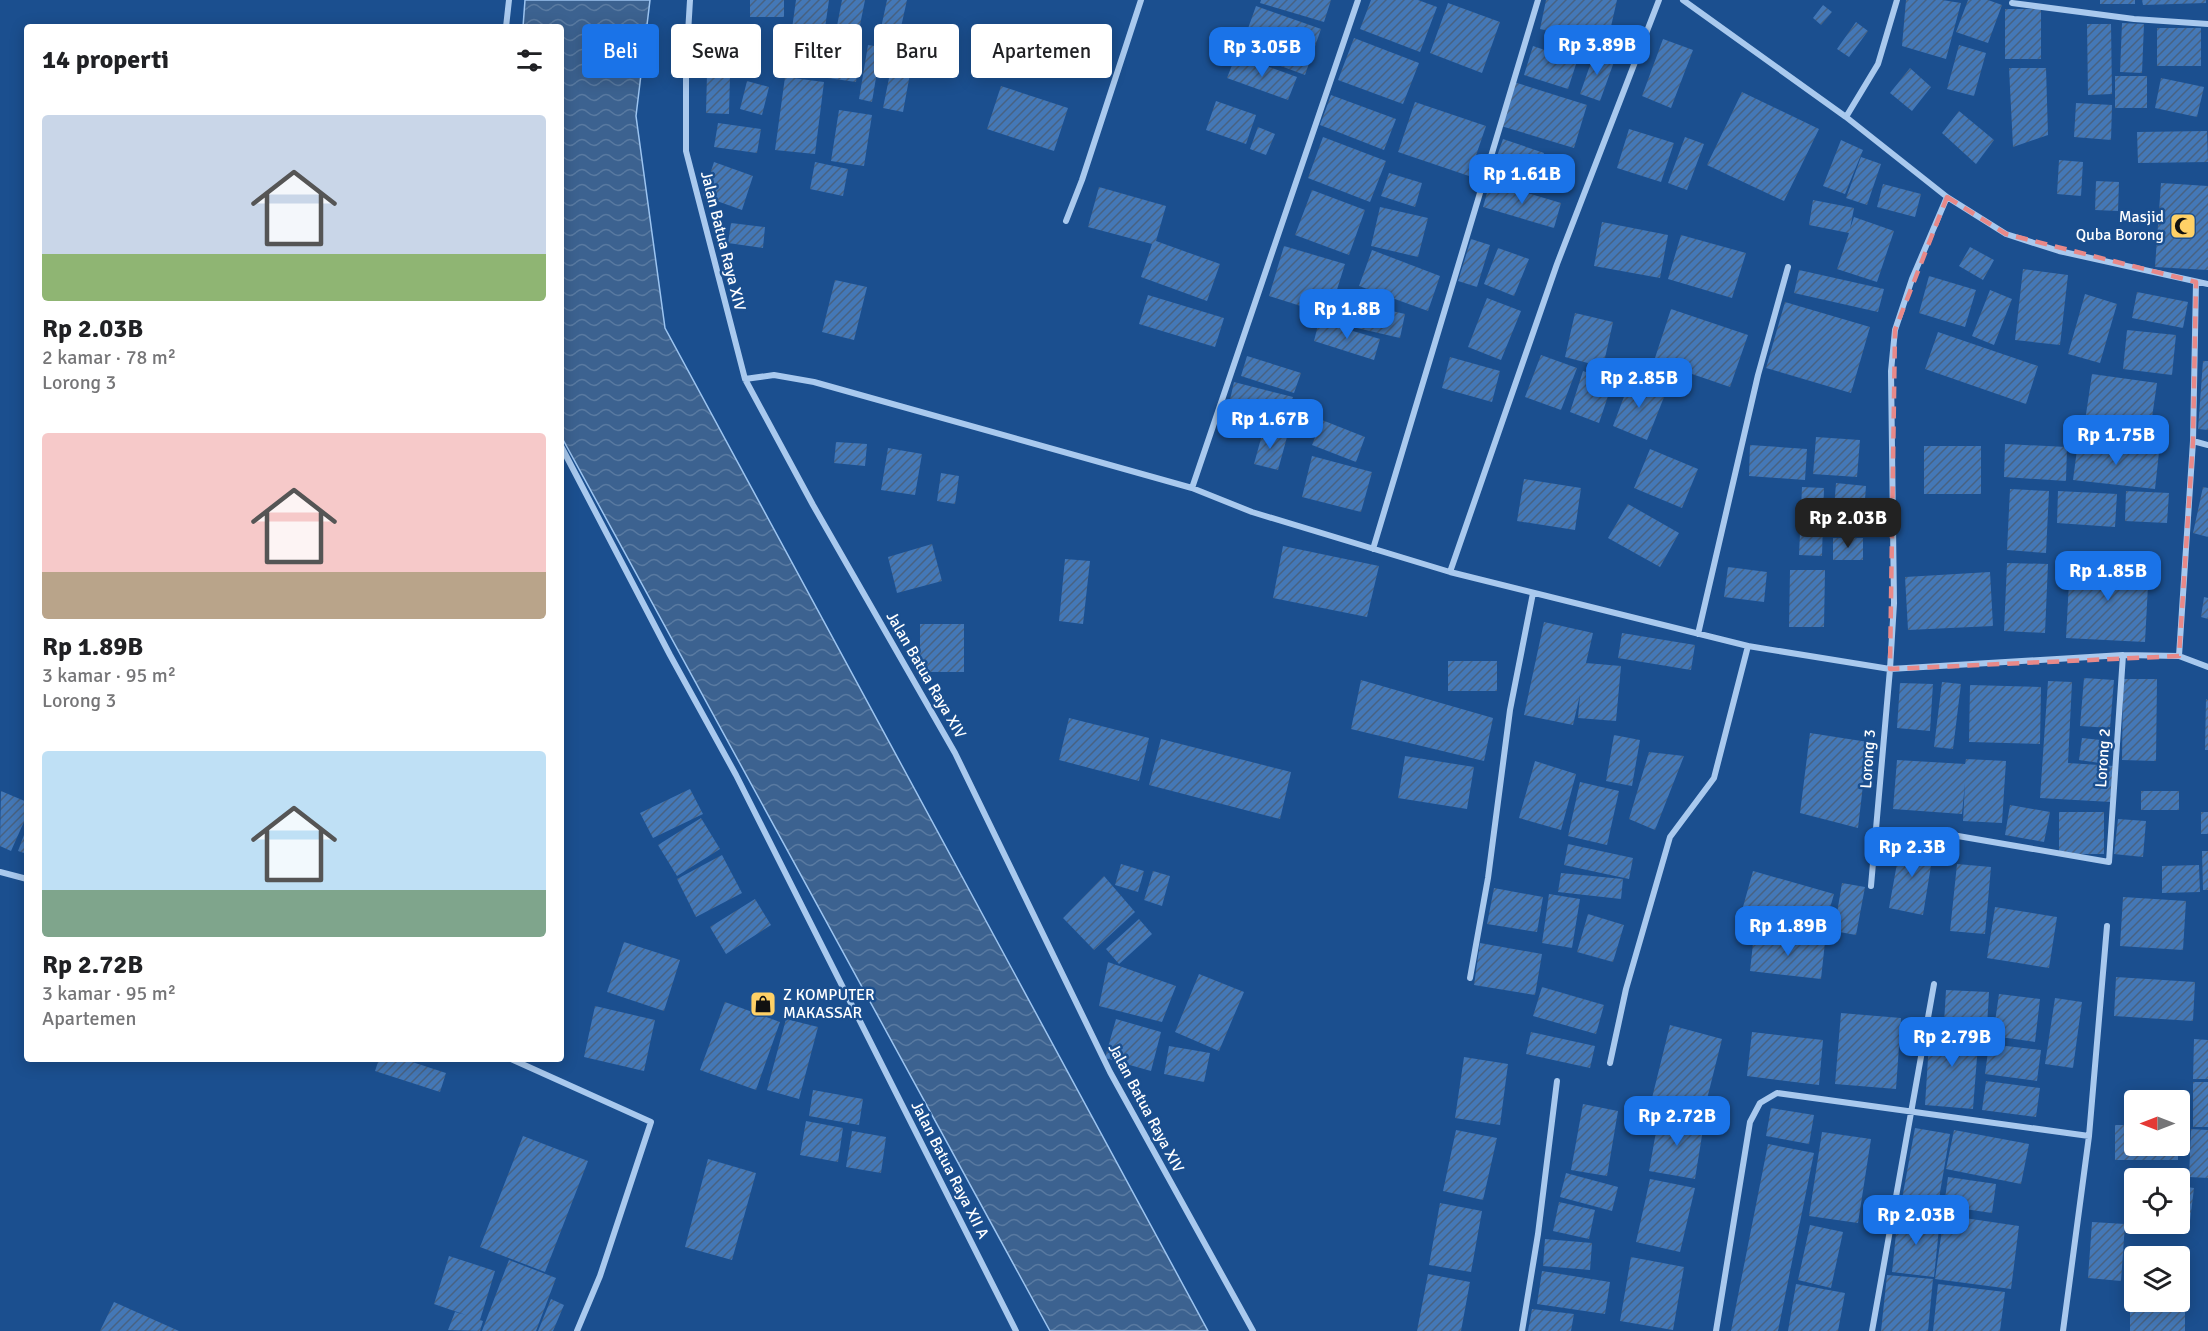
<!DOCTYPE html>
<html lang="id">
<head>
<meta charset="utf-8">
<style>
  body { margin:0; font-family:Signika,sans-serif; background:#f6f6f6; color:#202124; height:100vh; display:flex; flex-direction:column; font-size:22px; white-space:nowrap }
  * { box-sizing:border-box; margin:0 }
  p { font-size:20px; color:#757577 }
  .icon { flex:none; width:33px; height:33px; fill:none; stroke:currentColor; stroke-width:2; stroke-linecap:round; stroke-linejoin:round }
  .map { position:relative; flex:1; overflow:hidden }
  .sheet { position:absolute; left:24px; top:24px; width:540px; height:1038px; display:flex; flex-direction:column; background:#fff; border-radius:6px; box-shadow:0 3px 15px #0003 }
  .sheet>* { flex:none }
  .guide { position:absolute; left:582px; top:24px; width:570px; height:54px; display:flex; gap:12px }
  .needle { width:39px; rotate:270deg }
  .fabs { position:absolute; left:2124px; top:1090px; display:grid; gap:12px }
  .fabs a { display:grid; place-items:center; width:66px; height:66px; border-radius:6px; background:#fff; box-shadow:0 3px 15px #0003; font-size:30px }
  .price { position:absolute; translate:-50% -51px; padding:0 14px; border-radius:12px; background:#1a73e8; color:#fff; font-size:20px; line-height:39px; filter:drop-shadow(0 2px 3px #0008) }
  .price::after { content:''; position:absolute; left:50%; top:36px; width:18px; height:14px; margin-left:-9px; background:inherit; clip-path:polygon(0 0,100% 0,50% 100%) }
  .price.current { background:#222; color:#fff }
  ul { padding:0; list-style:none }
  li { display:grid; align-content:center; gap:12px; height:318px; padding:0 18px }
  li span { display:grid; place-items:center; height:186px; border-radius:6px; color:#555 }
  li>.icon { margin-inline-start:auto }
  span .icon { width:108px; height:108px; fill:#fffc; stroke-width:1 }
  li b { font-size:26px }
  h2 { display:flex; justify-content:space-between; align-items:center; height:72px; padding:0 18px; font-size:26px }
  .pill { padding:0 21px; border-radius:6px; background:#fff; box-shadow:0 3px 15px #0003; font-size:21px; line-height:54px }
  .pill.current { background:#1a73e8; color:#fff }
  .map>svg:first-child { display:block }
</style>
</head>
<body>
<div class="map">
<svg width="2208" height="1331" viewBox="0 0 2208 1331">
  <defs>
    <pattern id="water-waves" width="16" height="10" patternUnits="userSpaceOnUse" patternTransform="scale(1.5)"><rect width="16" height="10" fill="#3c6290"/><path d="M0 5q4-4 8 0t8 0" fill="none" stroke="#597aa1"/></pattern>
    <pattern id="building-hatch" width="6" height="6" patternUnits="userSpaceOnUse" patternTransform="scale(1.5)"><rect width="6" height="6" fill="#4478b7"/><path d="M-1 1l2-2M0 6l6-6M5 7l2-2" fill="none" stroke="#486282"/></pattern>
  </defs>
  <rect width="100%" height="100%" fill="#1b4f8f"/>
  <path fill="url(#water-waves)" stroke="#9cc4f0" stroke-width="1.5" d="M525,0H650L636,116L665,328L1208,1331H1050L561,436V27H523Z"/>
  <path fill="url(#building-hatch)" d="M750,0H784V17H750Z
    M796,0H829L820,63L788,57Z
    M842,0H865L857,40L835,36Z
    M887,0H907L897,45L878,42Z
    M1261,0H1331L1324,22L1260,3Z
    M1371,0H1418L1437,7L1420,52L1360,29Z
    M1546,0H1617L1607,44L1540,29Z
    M1906,0H1942L1961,3L1946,59L1902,46Z
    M1968,0H1988L2002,5L1988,43L1956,32Z
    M2100,0H2135V4H2100Z
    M2142,0H2206V3L2143,5Z
    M1448,3L1500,22L1482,73L1430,53Z
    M1823,5L1832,12L1821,25L1813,18Z
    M1256,6L1321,29L1305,75L1240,51Z
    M2005,9H2041V59H2005Z
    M1856,22L1868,31L1849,57L1837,49Z
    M2122,23L2144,24L2142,73L2120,72Z
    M2087,24H2111L2112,94L2088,95Z
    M2157,28H2201V66H2157Z
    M1354,38L1419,63L1403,104L1338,80Z
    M1663,39L1693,50L1671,108L1642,96Z
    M868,45L881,47L872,102L859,99Z
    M1959,45L1986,53L1974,96L1947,89Z
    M1533,46L1577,61L1568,89L1524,75Z
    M895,48L914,52L903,112L883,108Z
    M832,50L860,56L856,82L828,78Z
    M1595,51L1615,59L1600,101L1580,94Z
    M1236,55L1297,77L1288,100L1227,78Z
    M1910,68L1931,87L1912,111L1890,93Z
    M2009,68H2046L2048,135L2013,147Z
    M707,74L730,75L729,114L706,113Z
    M2115,76H2147V108H2115Z
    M785,77L824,82L815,154L775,150Z
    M2161,78L2204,87L2197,117L2155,108Z
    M747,81L769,87L762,115L740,109Z
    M1514,82L1587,105L1574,148L1501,126Z
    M1001,86L1068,108L1054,151L987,129Z
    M1742,92L1819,129L1784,201L1707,165Z
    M1331,95L1396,119L1384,150L1320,125Z
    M1216,101L1256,115L1246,144L1206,130Z
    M1415,102L1486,126L1469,176L1398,152Z
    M2076,103L2112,105L2111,140L2074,137Z
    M839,110L872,115L864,166L831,161Z
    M1959,111L1994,140L1976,164L1942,133Z
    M718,123L761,129L757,153L714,147Z
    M1258,127L1275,134L1266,155L1250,149Z
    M1629,129L1674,143L1661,182L1617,168Z
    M2207,131L2208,162L2138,163L2137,132Z
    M1323,137L1386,161L1370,202L1308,178Z
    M1685,137L1704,144L1687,190L1668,183Z
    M1503,139L1544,153L1532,190L1490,176Z
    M1841,140L1863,150L1845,194L1823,186Z
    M1861,157L1881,164L1867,205L1846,198Z
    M2059,160L2083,162L2081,196L2057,194Z
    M714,162L753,176L742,210L703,196Z
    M815,162L848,169L843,196L810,189Z
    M1389,173L1422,183L1415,207L1381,196Z
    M2096,181L2119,182L2118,211L2095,210Z
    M1490,182L1561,203L1554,228L1483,207Z
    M2161,183L2208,186V270L2155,267Z
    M1883,184L1921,194L1915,217L1877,207Z
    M1099,187L1166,206L1156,241L1220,264L1207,301L1141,277L1152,244L1088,227Z
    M1312,190L1365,210L1349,255L1295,235Z
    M1813,200L1854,208L1850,229L1854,217L1894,231L1877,282L1837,269L1849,233L1809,225Z
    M1380,207L1428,218L1418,257L1371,246Z
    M1602,222L1668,235L1660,278L1594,266Z
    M731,223L765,227L763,248L728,243Z
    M1681,235L1746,253L1732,298L1668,279Z
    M1471,239L1490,245L1477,287L1458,281Z
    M1284,246L1345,264L1329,315L1269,296Z
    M1970,247L1994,260L1983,280L1959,266Z
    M1498,248L1529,259L1514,296L1484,284Z
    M1372,250L1440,276L1428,311L1359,286Z
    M2023,269L2068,275L2060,345L2015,340Z
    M1799,270L1884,289L1878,312L1794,293Z
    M1929,276L1976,290L1965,327L1919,313Z
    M835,280L867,287L854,340L822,332Z
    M1990,290L2012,299L1994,345L1972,336Z
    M2137,292L2188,302L2183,328L2132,318Z
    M2085,294L2117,304L2100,363L2068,354Z
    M1148,295L1224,318L1215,347L1139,324Z
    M1336,298L1405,314L1400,338L1331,322Z
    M1487,298L1521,311L1501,360L1468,347Z
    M1785,302L1870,327L1851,393L1766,368Z
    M1671,309L1748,335L1730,387L1654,361Z
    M1575,313L1613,322L1603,367L1565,357Z
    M1319,321L1380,339L1374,360L1314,341Z
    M2127,330L2176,335L2172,375L2123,369Z
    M1938,332L2038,366L2026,404L1925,369Z
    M1541,355L1577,368L1561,410L1525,397Z
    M1247,356L1301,373L1294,393L1241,376Z
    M1450,357L1500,371L1492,402L1442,388Z
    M2203,361H2208V430L2198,429Z
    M1583,371L1613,381L1599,423L1570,412Z
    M2092,374L2157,383L2150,431L2085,421Z
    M1631,378L1666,392L1647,440L1613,426Z
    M1234,382L1293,397L1285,427L1227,413Z
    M1322,420L1365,437L1356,462L1312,445Z
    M1263,431L1287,437L1278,470L1254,464Z
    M1816,437L1860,440L1857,477L1813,474Z
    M836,442L867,444L865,466L834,463Z
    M2078,442L2159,452L2155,489L2073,480Z
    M2005,444L2067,447L2066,481L2004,477Z
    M1750,445L1807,449L1805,480L1749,476Z
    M1924,446H1981V494H1924Z
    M888,448L922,454L915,495L881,490Z
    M1650,449L1698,469L1682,508L1634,488Z
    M1312,456L1372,472L1361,512L1302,497Z
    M941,473L959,476L955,504L937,501Z
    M1524,479L1581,488L1575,530L1517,521Z
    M1836,483L1866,486L1863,525L1833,522Z
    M1802,487L1824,488L1822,556L1799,555Z
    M2203,487L2208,488V537L2193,533Z
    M2010,489L2049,491L2046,553L2007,550Z
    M2058,491L2117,494L2115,527L2057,523Z
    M2126,491L2169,493L2167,523L2125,521Z
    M1628,504L1679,533L1660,567L1608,538Z
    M1833,538H1863V560H1833Z
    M932,544L942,581L897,593L888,557Z
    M1283,546L1379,566L1367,617L1273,598Z
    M1065,559L1090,561L1083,624L1059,621Z
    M2007,563L2048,564L2045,633L2004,631Z
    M2070,563L2149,567L2145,642L2066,638Z
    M1728,567L1767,572L1764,602L1724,597Z
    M1790,570H1825L1824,627H1789Z
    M1990,572L1993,626L1908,630L1905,577Z
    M2204,597L2208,598V619L2201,617Z
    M1544,622L1593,633L1586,663L1621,666L1616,721L1578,718L1580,695L1573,725L1524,715Z
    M920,624H964V672H920Z
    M1622,633L1695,645L1691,670L1618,658Z
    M1448,661H1497V691H1448Z
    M2084,678L2114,680L2110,728L2080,726Z
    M2123,679H2157L2156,761L2122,760Z
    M1361,680L1493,718L1484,761L1351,729Z
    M2048,681L2072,682L2068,763L2114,766L2111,802L2040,798Z
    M1942,682L1961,684L1953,749L1934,747Z
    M1900,683L1933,684L1930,731L1897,728Z
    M1970,685L2041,687L2040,744L1969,742Z
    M2206,699L2208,700V750H2205Z
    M1069,718L1149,738L1139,781L1059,760Z
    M1810,733L1868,742L1858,828L1800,813Z
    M1614,735L1640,740L1632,786L1606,781Z
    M2082,738L2110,741L2107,764L2079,760Z
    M1161,739L1291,772L1280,819L1149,785Z
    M1649,752L1684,756L1655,830L1629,819Z
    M1405,756L1474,767L1467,809L1398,798Z
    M1966,759L2006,761L2002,823L1963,821L1965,783L1962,814L1893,809L1897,760L1965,764Z
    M1535,761L1576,774L1561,830L1519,818Z
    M1580,782L1619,791L1607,845L1568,836Z
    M690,789L703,814L653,838L640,813Z
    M1,791L27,802V815L11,851L0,846Z
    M2141,791H2179V810H2141Z
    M2010,805L2050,812L2044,842L2005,835Z
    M2059,812H2104V854H2059Z
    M2201,812H2208V834H2201Z
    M701,818L720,849L677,876L658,845Z
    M2118,819L2146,821L2143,857L2114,854Z
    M27,827V854L18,851Z
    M1901,841L1934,847L1923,915L1889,908Z
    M1568,844L1633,858L1629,879L1564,865Z
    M2202,851H2208V890H2203Z
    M722,855L742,893L696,917L677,879Z
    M1121,864L1144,871L1138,892L1115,885Z
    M1957,864L1991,867L1985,934L1950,931Z
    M2199,865L2200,892L2162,893V866Z
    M1153,871L1170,876L1162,906L1144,900Z
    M1753,871L1834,894L1822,936L1741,914Z
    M1561,873L1623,879L1621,899L1558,892Z
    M1104,876L1135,912L1094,950L1063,918Z
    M1842,883L1865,887L1856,935L1834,931Z
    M1494,888L1543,897L1537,932L1487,924Z
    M1549,894L1580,899L1572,948L1542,943Z
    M2123,897L2186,901L2183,950L2120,946Z
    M755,899L771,925L726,954L710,927Z
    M1995,907L2057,917L2049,968L1987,958Z
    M1588,914L1624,925L1613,962L1577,952Z
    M1139,919L1152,934L1119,964L1106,949Z
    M1754,934L1825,942L1821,979L1750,971Z
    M624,942L680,960L664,1011L607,992Z
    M1480,943L1542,954L1535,995L1474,985Z
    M1108,962L1176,986L1162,1022L1099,1006Z
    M1199,974L1244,992L1219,1051L1175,1032Z
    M2116,977L2195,982L2193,1021L2114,1016Z
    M1542,987L1604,1005L1596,1034L1533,1016Z
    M1946,990L1989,992L1987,1026L1944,1023Z
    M1999,994L2040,999L2035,1042L1993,1036Z
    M2055,998L2082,1002L2073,1068L2045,1064Z
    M725,1002L780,1022L756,1090L700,1070Z
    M595,1006L655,1020L644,1071L584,1057Z
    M1841,1013L1901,1018L1896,1089L1835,1084Z
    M786,1019L818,1027L799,1099L767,1090Z
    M1116,1019L1161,1032L1151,1071L1105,1058Z
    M1670,1025L1722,1039L1704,1111L1652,1098Z
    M1930,1027L1979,1031L1973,1109L1925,1105Z
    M1531,1032L1595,1046L1590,1068L1526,1054Z
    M1752,1032L1823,1040L1819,1085L1747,1076Z
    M2194,1039L2208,1040V1079H2193Z
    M1989,1044L2041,1050L2037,1081L1985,1074Z
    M1169,1046L1210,1053L1204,1082L1164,1074Z
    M1464,1057L1508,1064L1500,1125L1455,1118Z
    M379,1059H403L446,1073L440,1092L375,1071Z
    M1986,1081L2040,1088L2036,1117L1982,1110Z
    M2193,1082H2208V1127H2193Z
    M813,1090L863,1099L859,1125L809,1116Z
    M1583,1104L1618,1111L1607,1176L1571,1170Z
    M1771,1108L1814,1115L1809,1144L1766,1136Z
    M1659,1115L1704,1123L1695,1179L1649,1171Z
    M806,1121L843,1128L838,1162L800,1155Z
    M2115,1125H2134V1146H2178V1160H2115Z
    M1915,1128L1950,1134L1936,1216L1900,1210Z
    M2191,1129L2208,1130V1178L2189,1177Z
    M1456,1130L1497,1138L1483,1200L1443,1191Z
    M1954,1130L2029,1144L2021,1184L1946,1169Z
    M852,1131L886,1137L881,1173L846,1167Z
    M1822,1132L1871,1139L1858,1223L1809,1216Z
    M523,1136L588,1161L545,1272L480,1247Z
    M1768,1144L1814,1153L1778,1331H1731Z
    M708,1159L756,1173L732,1260L685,1247Z
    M1566,1173L1618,1187L1612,1211L1560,1197Z
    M1948,1177L1996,1184L1992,1213L1944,1206Z
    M1650,1179L1695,1188L1680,1252L1636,1242Z
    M2180,1186L2194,1188L2190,1221L2180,1219Z
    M1559,1202L1595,1210L1589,1239L1553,1231Z
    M1440,1203L1482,1211L1471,1272L1429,1265Z
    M1898,1214L1940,1219L1934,1277L1892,1272Z
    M1944,1215L2019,1226L2011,1289L1935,1279Z
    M2092,1222L2125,1224L2121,1281L2088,1278Z
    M1810,1225L1843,1232L1831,1288L1798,1280Z
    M1545,1239L1592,1243L1590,1270L1543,1266Z
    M449,1256L495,1271L480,1320L483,1321L480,1331L448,1330L455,1312L466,1315L434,1304Z
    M1631,1257L1684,1267L1673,1330L1620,1321Z
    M2133,1257H2134V1302H2180V1260H2187L2185,1310L2130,1306Z
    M509,1260L556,1278L536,1331H482Z
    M1542,1271L1610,1282L1605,1314L1537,1304Z
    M1428,1274L1470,1282L1461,1331H1417Z
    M1887,1275L1933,1279L1928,1331H1881Z
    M1796,1284L1845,1293L1838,1331H1788Z
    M1938,1284L2005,1292L2000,1331H1933Z
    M551,1299L564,1305L553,1331H538Z
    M114,1302L179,1331H100Z
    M1532,1309L1574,1314L1571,1331H1528Z
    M2130,1312H2185V1331H2130Z"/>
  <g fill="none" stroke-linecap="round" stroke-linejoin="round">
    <path stroke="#a9c9ee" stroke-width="6" d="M690,0L686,67V151L745,379L813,505L955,753L1110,1072L1253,1331
      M1683,0L1846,117L1947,197L2006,234L2059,251L2208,284
      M2012,3L2134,19L2208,24
      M506,27L509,0
      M1846,117L1878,64L1897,0
      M1947,197L1912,279L1895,330L1891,371L1894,603L1890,669L2123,655L2179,656L2208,667
      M1066,221L1082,180L1141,0
      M745,379L774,375L814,382L1192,488L1252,512L1450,572L1748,646L1890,669L1871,886
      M2193,441L2208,445
      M561,446L670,655L736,775L1016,1331
      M1192,488L1358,0
      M1373,549L1538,0
      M1450,572L1557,264L1659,0
      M1698,634L1758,375L1788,267
      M2179,656L2193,441L2196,282
      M1929,831L2109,862L2123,655
      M0,872L27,879
      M1470,978L1488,878L1510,710L1533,593
      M511,1059L651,1122L600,1276L577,1331
      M1610,1063L1626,989L1670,837L1714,778L1748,646
      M1522,1331L1538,1234L1557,1081
      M1716,1331L1750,1122L1760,1103L1777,1093L2089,1136
      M1872,1331L1934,984
      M2063,1331L2089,1136L2107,926"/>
  </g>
  <path fill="none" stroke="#e88989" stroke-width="4.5" stroke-dasharray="12 8" stroke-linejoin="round" d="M1947,197L2006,234L2196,282L2193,441L2179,656L1890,669L1895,330Z"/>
  <defs>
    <symbol id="mosque-square" viewBox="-11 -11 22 22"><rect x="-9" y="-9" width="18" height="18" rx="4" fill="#ffd166" stroke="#1b4f8f"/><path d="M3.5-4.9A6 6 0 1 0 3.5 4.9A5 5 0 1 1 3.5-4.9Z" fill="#111"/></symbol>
    <symbol id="shop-square" viewBox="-11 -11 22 22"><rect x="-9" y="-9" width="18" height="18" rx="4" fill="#ffd166" stroke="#1b4f8f"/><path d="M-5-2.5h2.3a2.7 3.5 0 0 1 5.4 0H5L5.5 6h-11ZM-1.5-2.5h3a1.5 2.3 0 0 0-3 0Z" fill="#111"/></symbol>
  </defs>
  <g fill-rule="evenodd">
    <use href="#mosque-square" x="2168" y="211" width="30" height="30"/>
    <use href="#shop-square" x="748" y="989" width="30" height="30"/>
  </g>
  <g text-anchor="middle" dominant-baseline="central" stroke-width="5" stroke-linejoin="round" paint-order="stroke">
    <g font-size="16" fill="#fff" stroke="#1b4f8f" text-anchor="end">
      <text x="2164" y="217">Masjid<tspan x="2164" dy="18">Quba Borong</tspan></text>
      <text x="783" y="995" text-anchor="start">Z KOMPUTER<tspan x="783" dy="18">MAKASSAR</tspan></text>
    </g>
    <g font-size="16" fill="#fff" stroke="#1b4f8f">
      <text transform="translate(723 241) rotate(76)">Jalan Batua Raya XIV</text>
      <text transform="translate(926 675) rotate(60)">Jalan Batua Raya XIV</text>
      <text transform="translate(2103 758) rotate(-86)">Lorong 2</text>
      <text transform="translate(1868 759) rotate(-86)">Lorong 3</text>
      <text transform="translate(1146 1108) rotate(62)">Jalan Batua Raya XIV</text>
      <text transform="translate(950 1170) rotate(63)">Jalan Batua Raya XII A</text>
    </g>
  </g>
</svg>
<div class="fabs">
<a><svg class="needle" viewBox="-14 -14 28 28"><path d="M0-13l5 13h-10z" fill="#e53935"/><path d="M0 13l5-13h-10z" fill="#757577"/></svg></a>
<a><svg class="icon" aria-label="locate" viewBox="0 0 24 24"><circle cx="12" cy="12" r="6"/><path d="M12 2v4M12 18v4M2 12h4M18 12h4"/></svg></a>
<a><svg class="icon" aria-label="layers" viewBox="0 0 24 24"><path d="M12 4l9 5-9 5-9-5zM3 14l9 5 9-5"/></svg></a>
</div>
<b class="price" style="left:1597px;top:76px">Rp 3.89B</b>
<b class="price" style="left:1262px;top:78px">Rp 3.05B</b>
<b class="price" style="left:1522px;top:205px">Rp 1.61B</b>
<b class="price" style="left:1347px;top:340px">Rp 1.8B</b>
<b class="price" style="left:1639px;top:409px">Rp 2.85B</b>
<b class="price" style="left:1270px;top:450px">Rp 1.67B</b>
<b class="price" style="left:2116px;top:466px">Rp 1.75B</b>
<b class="price current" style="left:1848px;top:549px">Rp 2.03B</b>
<b class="price" style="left:2108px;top:602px">Rp 1.85B</b>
<b class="price" style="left:1912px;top:878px">Rp 2.3B</b>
<b class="price" style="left:1788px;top:957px">Rp 1.89B</b>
<b class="price" style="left:1952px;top:1068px">Rp 2.79B</b>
<b class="price" style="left:1677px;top:1147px">Rp 2.72B</b>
<b class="price" style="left:1916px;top:1246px">Rp 2.03B</b>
<div class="guide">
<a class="pill current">Beli</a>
<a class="pill">Sewa</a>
<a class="pill">Filter</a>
<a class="pill">Baru</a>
<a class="pill">Apartemen</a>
</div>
<section class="sheet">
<h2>14 properti<svg class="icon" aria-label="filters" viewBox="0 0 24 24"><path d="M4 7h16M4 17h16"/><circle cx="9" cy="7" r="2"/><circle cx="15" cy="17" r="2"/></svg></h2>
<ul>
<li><span style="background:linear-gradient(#c9d6e8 75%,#8fb573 0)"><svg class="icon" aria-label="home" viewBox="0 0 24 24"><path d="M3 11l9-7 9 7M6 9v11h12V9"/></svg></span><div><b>Rp 2.03B</b><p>2 kamar · 78 m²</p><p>Lorong 3</p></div></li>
<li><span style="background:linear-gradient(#f6c9c9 75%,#b9a48a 0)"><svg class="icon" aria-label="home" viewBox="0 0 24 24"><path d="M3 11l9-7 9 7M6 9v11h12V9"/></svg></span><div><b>Rp 1.89B</b><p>3 kamar · 95 m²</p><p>Lorong 3</p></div></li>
<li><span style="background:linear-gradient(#bfe0f5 75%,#7fa58c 0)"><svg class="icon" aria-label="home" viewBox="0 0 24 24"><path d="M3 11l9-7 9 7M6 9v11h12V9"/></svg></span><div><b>Rp 2.72B</b><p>3 kamar · 95 m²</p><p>Apartemen</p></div></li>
</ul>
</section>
</div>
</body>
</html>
